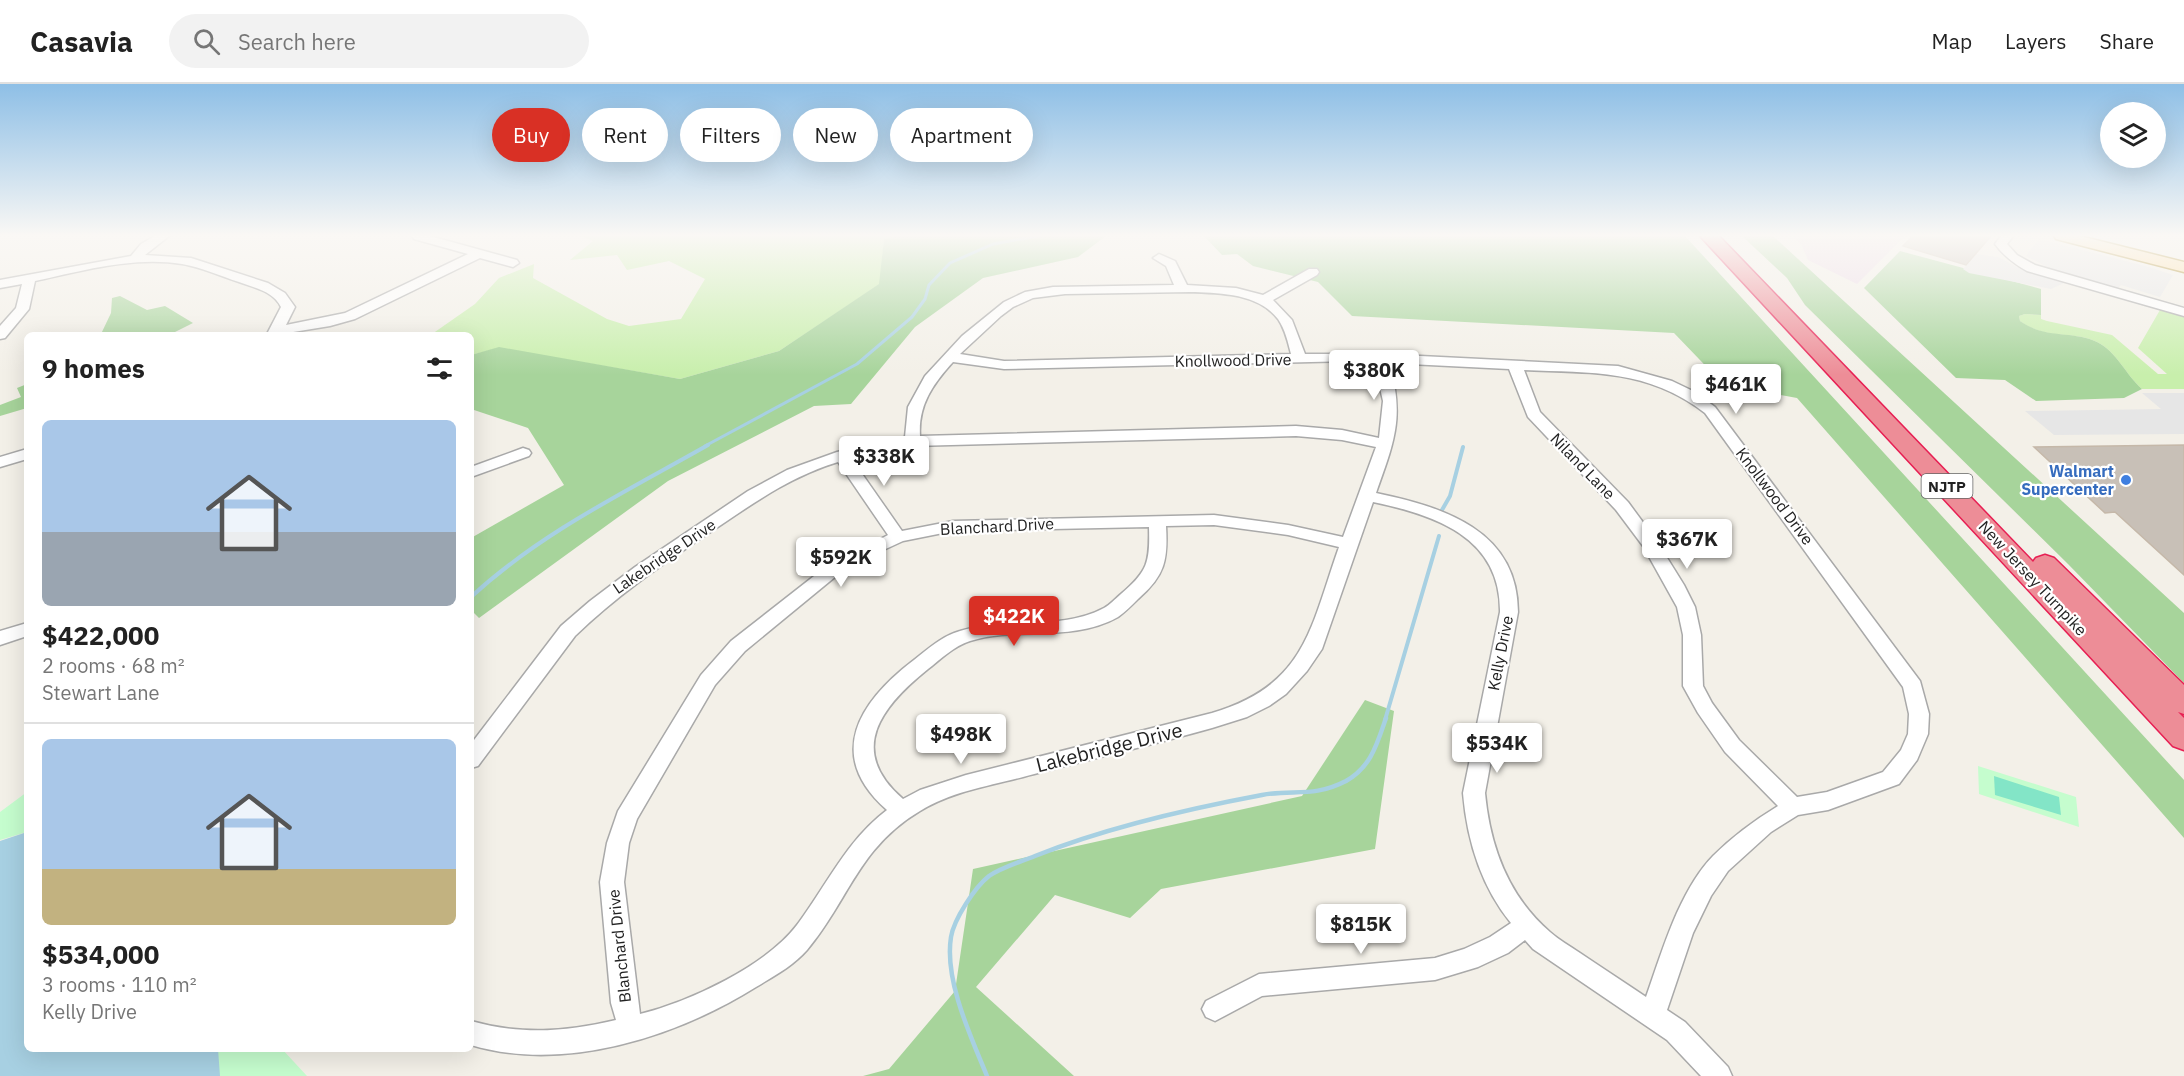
<!DOCTYPE html>
<html lang="en">
<head>
<meta charset="utf-8">
<style>
  body { margin:0; font-family:"IBM Plex Sans",sans-serif; background:#f2f2f2; color:#222; height:100vh; display:flex; flex-direction:column; font-size:22px; white-space:nowrap }
  * { box-sizing:border-box; margin:0 }
  p { font-size:20px; color:#767676 }
  .icon { flex:none; width:33px; height:33px; fill:none; stroke:currentColor; stroke-width:2; stroke-linecap:round; stroke-linejoin:round }
  .map { position:relative; flex:1; overflow:hidden }
  .panel { position:absolute; left:24px; top:248px; width:450px; height:720px; display:flex; flex-direction:column; background:#fff; border-radius:9px; box-shadow:0 6px 24px #0002 }
  .panel>* { flex:none }
  .guide { position:absolute; left:492px; top:24px; width:570px; height:54px; display:flex; gap:12px }
  .fabs { position:absolute; left:2100px; top:18px; display:grid; gap:12px }
  .fabs a { display:grid; place-items:center; width:66px; height:66px; border-radius:50%; background:#fff; box-shadow:0 6px 24px #0002; font-size:30px }
  .price { position:absolute; translate:-50% -51px; padding:0 14px; border-radius:6px; background:#fff; color:#222; font-size:20px; line-height:39px; filter:drop-shadow(0 2px 3px #0008) }
  .price::after { content:''; position:absolute; left:50%; top:36px; width:18px; height:14px; margin-left:-9px; background:inherit; clip-path:polygon(0 0,100% 0,50% 100%) }
  .price.selected { background:#d93025; color:#fff }
  ul { padding:0; list-style:none }
  li { display:grid; align-content:center; gap:12px; height:318px; padding:0 18px }
  li+li { border-top:2px solid #e0e0e0 }
  li span { display:grid; place-items:center; height:186px; border-radius:9px; color:#555 }
  li>.icon { margin-inline-start:auto }
  span .icon { width:108px; height:108px; fill:#fffc; stroke-width:1 }
  li b { font-size:26px }
  h2 { display:flex; justify-content:space-between; align-items:center; height:72px; padding:0 18px; font-size:26px }
  .chip { padding:0 21px; border-radius:27px; background:#fff; box-shadow:0 6px 24px #0002; font-size:21px; line-height:54px }
  .chip.selected { background:#d93025; color:#fff }
  header { display:flex; align-items:center; gap:36px; box-sizing:border-box; height:84px; padding:0 30px; background:#fff; border-bottom:2px solid #e0e0e0 }
  header strong { font-size:28px }
  nav { display:flex; gap:33px; margin-inline-start:auto; font-size:21px }
  .search { width:420px; height:54px; background:#f2f2f2; display:flex; align-items:center; gap:15px; box-sizing:border-box; padding:0 21px; border-radius:33px; color:#767676; font-size:22px }
  .map>svg:first-child { display:block }
</style>
</head>
<body>
<header>
<strong>Casavia</strong>
<div class="search"><svg class="icon" aria-label="search" viewBox="0 0 24 24"><circle cx="10" cy="10" r="6"/><path d="M15 15l6 6"/></svg>Search here</div>
<nav><a>Map</a><a>Layers</a><a>Share</a></nav>
</header>
<div class="map">
<svg width="2184" height="992" viewBox="0 0 2184 992">
  <rect width="100%" height="100%" fill="#f3f0e8"/>
  <path fill="#ecdae7" d="M1792,152H1905L1857,200L1808,176L1801,160Z"/>
  <path fill="#c8efac" d="M581,152H895L884,155L880,200L779,267L680,295L499,264L471,271V250H432L475,220L499,194L534,180L533,194L607,235L629,242L681,235L705,195L669,177L627,186L617,171L570,176L593,157Z
    M2160,226L2184,233V305H2142C2126,291 2117,268 2097,258C2072,246 2047,257 2020,237L2019,232L2025,230L2041,231V235L2047,237L2112,251L2158,290H2167L2138,264Z"/>
  <path fill="#a7d49b" d="M895,152H1106L1078,173L983,194L915,243L851,320L814,322L668,397L479,534L471,526V454L564,401L528,344L471,325V271L499,263L680,295L779,267L879,200L884,155Z
    M1204,152H1685L2184,696V754L1797,314L1724,301L1674,249L1352,232L1318,198L1253,182L1237,170L1222,171Z
    M1742,152H1773L2184,529V599L2068,480L1805,221L1787,194Z
    M1900,167L2041,205V231L2025,230L2019,232L2020,237C2047,256 2072,246 2097,258C2117,268 2126,291 2142,305L2124,314L2036,317L2005,296L1956,294L1864,204Z
    M120,212L147,226L165,222L193,239L171,250H101L111,229L112,214Z
    M27,300V324L0,332V321L21,313L17,304Z
    M1365,616L1394,627L1375,765L1161,805L1130,834L1055,811L976,903L1074,992H863L889,985L955,907L973,785L1302,712Z"/>
  <path fill="#c5fdce" d="M1978,682L2076,713L2079,743L1979,710Z
    M27,708V748L0,756V728Z
    M210,965H282L307,992H215Z"/>
  <path fill="#83e5c7" d="M1994,692L2059,713L2061,731L1995,711Z"/>
  <path fill="#e6e6e6" d="M2039,155L2149,183L2173,191L2160,213L2121,201L2117,205L2057,188L2026,172Z
    M1976,170L1998,173L2023,186L2064,199L2051,205L1969,189L1963,185Z
    M2142,309H2184V350L2054,351L2025,327L2161,325Z"/>
  <path fill="#a7d0e2" d="M27,748V964L218,965L220,992H0V757Z"/>
  <g fill="none" stroke-linecap="round" stroke-linejoin="round">
    <path stroke="#a7d0e2" stroke-width="3" d="M705,362L857,280L912,233L925,215L929,201L950,179L993,160L1038,152"/>
    <path stroke="#a7d0e2" stroke-width="4" d="M1442,426L1450,412L1463,363
      M471,513C540,449 627,407 708,361
      M1385,636L1439,452"/>
    <path stroke="#a7d0e2" stroke-width="4.5" d="M987,992C971,953 944,896 951,853C954,835 975,803 989,792C1002,783 1020,778 1035,772C1105,744 1187,725 1262,711C1294,705 1313,714 1346,697C1371,683 1377,660 1386,634"/>
  </g>
  <path fill="#c8c0b7" stroke="#c5b8a9" stroke-width="1.5" d="M1913,152H1991L1966,181L1903,162Z
    M2184,361V491L2115,428L2105,429L2034,363Z"/>
  <g fill="none" stroke-linecap="round" stroke-linejoin="round">
    <defs>
      <path id="minor" d="M155,152H169L145,171L191,174L268,199L285,209L295,223L286,241L345,229L468,170L414,155L412,152H430L517,176L519,179L513,183L480,174L355,235L330,242L281,250H267L281,223C273,207 255,204 239,198C220,192 201,183 182,180C133,172 82,187 35,197L29,225L5,254L0,255V242L16,224L22,200L0,204V196L131,172L141,160Z
        M2001,152H2013L2007,160L2017,171L2035,181L2184,224V232L2027,187C2013,179 2004,172 1995,160Z
        M1159,170L1175,177L1187,201L1236,204L1263,211L1309,185H1317L1319,188L1317,191L1273,216L1292,236L1305,270H1380L1618,282L1672,297L1695,308L1715,323L1920,597L1929,630L1928,650L1917,676L1899,700L1828,726L1798,731L1771,748L1728,787L1711,812L1693,849L1667,926L1685,938L1728,983L1732,992H1701L1667,956L1533,865L1525,856L1508,869L1478,883L1435,896L1262,912L1215,937L1206,933L1202,925L1206,917L1259,890L1435,874L1464,865L1490,853L1511,839C1481,802 1467,756 1463,709L1500,528C1501,453 1435,431 1373,418L1322,565L1307,587L1286,610L1269,622L1247,633L1212,644C1149,662 1086,676 1023,693C989,702 950,708 920,727C858,764 849,816 807,866C793,882 774,892 756,903C676,953 564,989 471,961V937C520,951 566,948 616,936L611,919L600,798L607,759L618,727L701,591L731,557L823,485L888,451L838,378C788,393 748,423 706,451C660,482 615,513 575,552L478,682L471,684V660L561,542L590,517L635,483L748,407L787,386L837,368L905,353L908,323L925,292L962,252L1004,218L1025,208L1053,203L1174,201L1166,182L1153,174ZM1190,208C1219,209 1258,209 1278,235C1285,245 1288,258 1291,270L1004,277L960,270L1001,232L1013,223L1033,214L1065,210ZM1352,277L1374,278L1383,317L1379,354L1342,346L1296,342L920,352C918,321 933,300 953,278L1004,285ZM1389,279L1509,285L1528,333L1616,426L1643,462L1677,523L1683,551V602L1698,629L1725,668L1778,722C1755,736 1732,753 1713,772C1679,807 1662,868 1646,913C1624,898 1602,884 1580,869C1570,862 1559,856 1550,848C1508,812 1490,762 1485,709L1518,528C1518,446 1443,423 1376,409C1394,358 1405,333 1389,279ZM1524,286C1592,289 1648,285 1705,329L1903,603L1909,630L1908,650L1901,666L1883,688L1827,708L1797,713L1739,656L1712,619L1703,602L1701,551L1695,523L1684,501L1656,456L1628,418L1540,328ZM1296,352L1342,356L1376,363L1343,453L1288,441L1214,431L953,437L902,447L851,374L913,362ZM1214,441L1288,451L1339,463C1310,545 1306,601 1212,629L966,691L920,706L903,715C846,666 882,622 928,585C941,575 954,562 970,557C1018,542 1072,559 1118,533C1125,528 1132,521 1138,515C1165,492 1168,476 1166,442ZM1149,443C1150,478 1148,487 1121,510C1115,515 1110,521 1104,524C1061,547 1006,533 960,547C942,552 928,565 914,576C860,617 824,671 887,726C846,757 827,801 797,841C766,882 689,918 640,930L624,798L629,759L637,735L715,601L745,567L835,493L877,469L903,457L953,447Z
        M523,364L529,366L531,369L529,372L471,393V383Z
        M27,365V375L0,383V373Z
        M27,539V552L0,561V547Z"/>
      <path id="major" d="M2054,152H2080L2184,178V188L2056,155Z"/>
      <path id="highway" d="M1700,152H1719L2033,478L2036,474L2045,471L2054,474L2184,601V630L2178,628L2184,634V666L2173,662Z"/>
    </defs>
    <use href="#minor" stroke="#a9a9a9" stroke-width="3"/>
    <use href="#major" stroke="#a07800" stroke-width="3"/>
    <use href="#highway" stroke="#e71f53" stroke-width="3"/>
    <use href="#minor" fill="#fff" fill-rule="evenodd"/>
    <use href="#major" fill="#ffdea1" fill-rule="evenodd"/>
    <use href="#highway" fill="#ed8d97" fill-rule="evenodd"/>
  </g>
  <linearGradient id="sky" x2="0" y2="1"><stop stop-color="#8ebfe6"/><stop offset="0.52" stop-color="#faf8f5"/><stop offset="1" stop-color="#faf8f5" stop-opacity="0"/></linearGradient>
  <rect width="2184" height="291" fill="url(#sky)"/>
  <circle fill="#3f7fe0" stroke="#fff" stroke-width="2" cx="2126" cy="396" r="6"/>
  <g text-anchor="middle" dominant-baseline="central" stroke-width="4.5" stroke-linejoin="round" paint-order="stroke">
    <rect fill="#fff" stroke="#646464" stroke-width="1.5" x="1921.5" y="390" width="51" height="24" rx="4.5"/>
    <g font-size="15" font-weight="bold" fill="#222">
      <text x="1947" y="402">NJTP</text>
    </g>
    <g font-size="16" fill="#222" stroke="#fff">
      <text transform="translate(1233 276) rotate(-1)">Knollwood Drive</text>
      <text transform="translate(1583 382) rotate(46)">Niland Lane</text>
      <text transform="translate(1775 412) rotate(53)">Knollwood Drive</text>
      <text transform="translate(997 442) rotate(-3)">Blanchard Drive</text>
      <text transform="translate(664 472) rotate(-34)">Lakebridge Drive</text>
      <text transform="translate(2033 494) rotate(47)">New Jersey Turnpike</text>
      <text transform="translate(1500 569) rotate(-79)">Kelly Drive</text>
      <text transform="translate(619 862) rotate(-96)">Blanchard Drive</text>
    </g>
    <g font-size="16" font-weight="bold" fill="#366cbe" stroke="#fff" text-anchor="end">
      <text x="2114" y="387">Walmart<tspan x="2114" dy="18">Supercenter</tspan></text>
    </g>
    <g font-size="20" fill="#222" stroke="#fff">
      <text transform="translate(1109 663) rotate(-14)">Lakebridge Drive</text>
    </g>
  </g>
</svg>
<div class="fabs">
<a><svg class="icon" aria-label="layers" viewBox="0 0 24 24"><path d="M12 4l9 5-9 5-9-5zM3 14l9 5 9-5"/></svg></a>
</div>
<b class="price" style="left:1374px;top:317px">$380K</b>
<b class="price" style="left:1736px;top:331px">$461K</b>
<b class="price" style="left:884px;top:403px">$338K</b>
<b class="price" style="left:1687px;top:486px">$367K</b>
<b class="price" style="left:841px;top:504px">$592K</b>
<b class="price selected" style="left:1014px;top:563px">$422K</b>
<b class="price" style="left:961px;top:681px">$498K</b>
<b class="price" style="left:1497px;top:690px">$534K</b>
<b class="price" style="left:1361px;top:871px">$815K</b>
<div class="guide">
<a class="chip selected">Buy</a>
<a class="chip">Rent</a>
<a class="chip">Filters</a>
<a class="chip">New</a>
<a class="chip">Apartment</a>
</div>
<section class="panel">
<h2>9 homes<svg class="icon" aria-label="filters" viewBox="0 0 24 24"><path d="M4 7h16M4 17h16"/><circle cx="9" cy="7" r="2"/><circle cx="15" cy="17" r="2"/></svg></h2>
<ul>
<li><span style="background:linear-gradient(#a9c7e8 60%,#9aa5b1 0)"><svg class="icon" aria-label="home" viewBox="0 0 24 24"><path d="M3 11l9-7 9 7M6 9v11h12V9"/></svg></span><div><b>$422,000</b><p>2 rooms · 68 m²</p><p>Stewart Lane</p></div></li>
<li><span style="background:linear-gradient(#a9c7e8 70%,#c2b280 0)"><svg class="icon" aria-label="home" viewBox="0 0 24 24"><path d="M3 11l9-7 9 7M6 9v11h12V9"/></svg></span><div><b>$534,000</b><p>3 rooms · 110 m²</p><p>Kelly Drive</p></div></li>
</ul>
</section>
</div>
</body>
</html>
